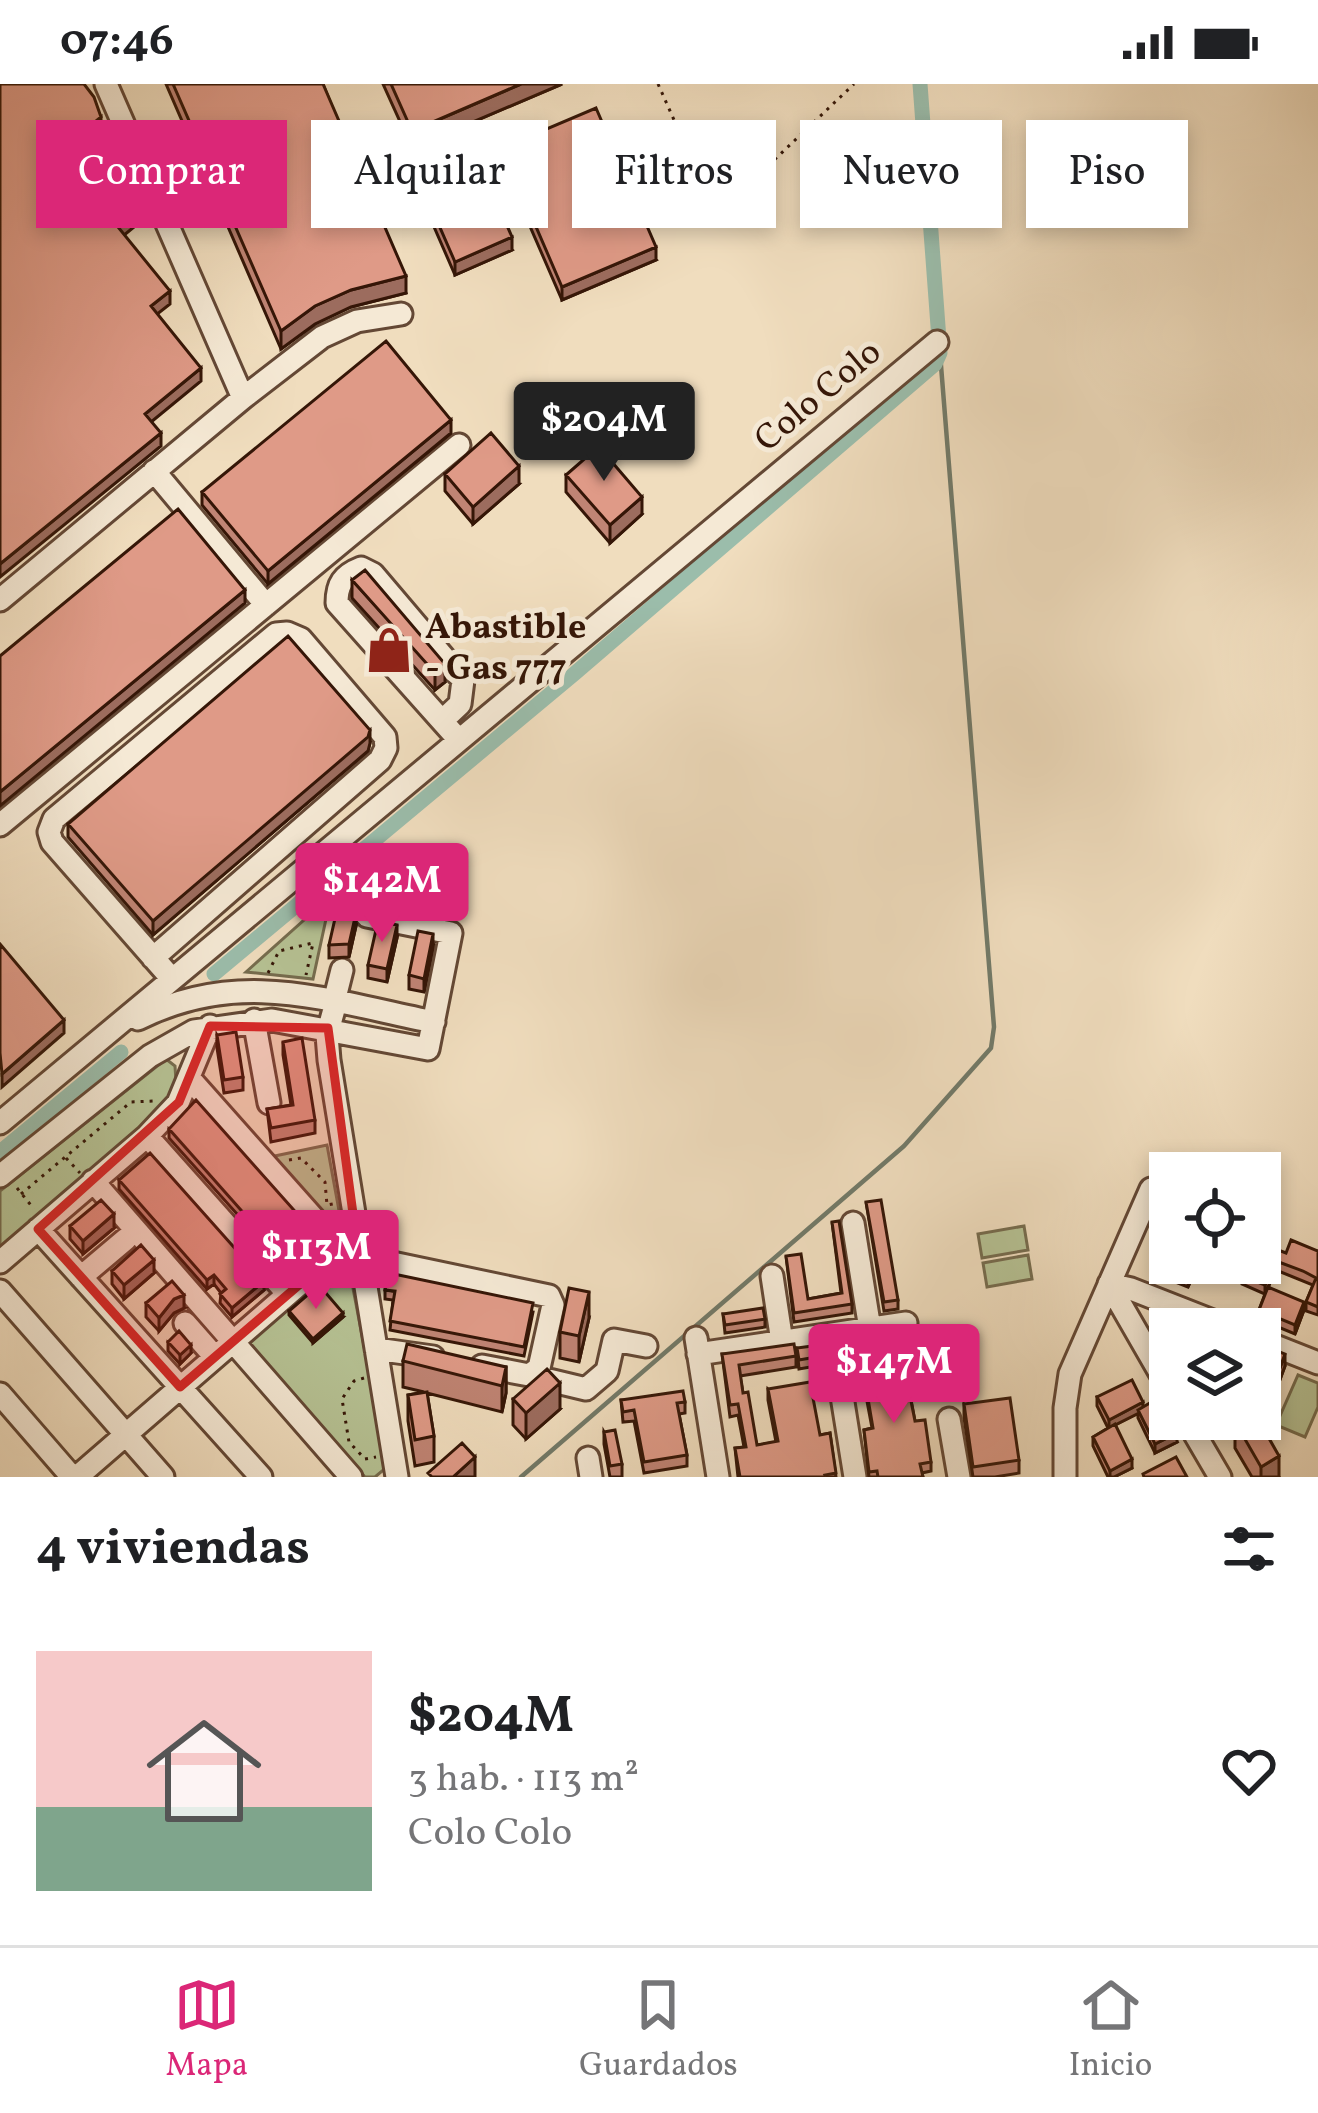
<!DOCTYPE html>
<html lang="es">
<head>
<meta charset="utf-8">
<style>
  body { margin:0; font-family:Vollkorn,serif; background:#f2f2f2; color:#202124; height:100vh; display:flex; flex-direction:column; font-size:45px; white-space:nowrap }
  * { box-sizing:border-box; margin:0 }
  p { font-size:39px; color:#757577 }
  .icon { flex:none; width:66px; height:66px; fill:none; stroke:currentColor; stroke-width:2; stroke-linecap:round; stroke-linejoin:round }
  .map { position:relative; height:1393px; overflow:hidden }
  .drawer { display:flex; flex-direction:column; background:#fff; flex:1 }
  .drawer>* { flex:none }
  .banner { position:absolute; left:36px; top:36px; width:1248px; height:108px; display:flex; gap:24px }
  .buttons { position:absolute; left:1149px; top:1068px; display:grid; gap:24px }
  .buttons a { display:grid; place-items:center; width:132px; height:132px; border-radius:0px; background:#fff; box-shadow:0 6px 18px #0003; font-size:60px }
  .price { position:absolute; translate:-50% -102px; padding:0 27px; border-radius:12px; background:#db2777; color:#fff; font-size:39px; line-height:78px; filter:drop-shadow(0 3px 6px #0008) }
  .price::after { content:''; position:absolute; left:50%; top:72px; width:36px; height:27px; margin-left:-18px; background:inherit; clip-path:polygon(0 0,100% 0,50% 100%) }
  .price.selected { background:#222; color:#fff }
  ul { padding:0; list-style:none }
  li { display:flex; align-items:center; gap:36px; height:300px; padding:0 36px }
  li span { display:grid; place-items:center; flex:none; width:336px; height:240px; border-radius:0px; color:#555 }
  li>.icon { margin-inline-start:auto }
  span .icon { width:144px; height:144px; fill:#fffc; stroke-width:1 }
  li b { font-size:51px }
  h2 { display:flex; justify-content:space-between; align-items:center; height:144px; padding:0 36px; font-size:51px }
  .chip { padding:0 42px; border-radius:0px; background:#fff; box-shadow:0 6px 18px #0003; font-size:42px; line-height:108px }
  .chip.selected { background:#db2777; color:#fff }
  .status { display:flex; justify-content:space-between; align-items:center; height:84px; padding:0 60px; background:#fff; direction:ltr }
  .status svg { height:33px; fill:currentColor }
  .tab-bar { display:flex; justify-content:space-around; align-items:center; height:168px; border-top:3px solid #e0e0e0; background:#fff; font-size:33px; color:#757577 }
  .tab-bar a { display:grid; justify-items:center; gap:6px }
  .tab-bar .selected { color:#db2777 }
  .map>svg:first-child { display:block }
</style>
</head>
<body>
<div class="status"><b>07:46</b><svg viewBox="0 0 49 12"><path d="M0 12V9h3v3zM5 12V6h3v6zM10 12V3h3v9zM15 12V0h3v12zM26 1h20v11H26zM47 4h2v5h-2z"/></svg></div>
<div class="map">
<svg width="1318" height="1393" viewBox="0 0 1318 1393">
  <rect width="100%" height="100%" fill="#f0ddbe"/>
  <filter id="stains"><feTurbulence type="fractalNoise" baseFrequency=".00167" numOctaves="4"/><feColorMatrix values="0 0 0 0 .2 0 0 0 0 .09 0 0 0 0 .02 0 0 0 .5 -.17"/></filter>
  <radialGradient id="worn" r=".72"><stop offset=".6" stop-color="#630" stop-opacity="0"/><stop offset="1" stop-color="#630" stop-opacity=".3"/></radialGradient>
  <path fill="#b6c294" stroke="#766c4e" stroke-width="3" d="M331,812L313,895L246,888Z
    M166,975L175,982L176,998L165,1023L0,1171V1107Z
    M327,1061L342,1143L337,1147L270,1073Z
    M1024,1142L1028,1166L982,1174L978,1150Z
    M1028,1171L1032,1195L987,1203L983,1179Z
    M348,1178L387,1383L375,1393H365L250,1264L251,1255L340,1179Z
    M910,1244L916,1287L887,1291L881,1249Z
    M1298,1291L1318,1299V1323L1305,1353L1276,1341Z"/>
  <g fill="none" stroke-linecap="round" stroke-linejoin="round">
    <path stroke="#727a69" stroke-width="4.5" d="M521,1393L904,1062L991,964L994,943L940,269"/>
    <path stroke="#9bbdab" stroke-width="15" d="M214,890L574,590L935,280L940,269L920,0
      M0,1068L121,968"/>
    <defs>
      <path id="minor" d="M106,0L243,314
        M154,387L266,521
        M0,516L243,314L322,253L357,237L401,230
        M442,637L460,620L463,596L373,490L361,484C343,491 337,500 337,519L442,637L459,656
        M0,741L459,361
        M153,874L380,676L386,664L385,653L301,555L287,549L276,550L54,735L49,748L52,758L158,879L172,895
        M334,918L342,886
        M336,918L327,951L329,976L397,1393
        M138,935C241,883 328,917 434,938
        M254,936L269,1019
        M190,995L341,1165
        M0,1039L937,258
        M147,1052L287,1209
        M0,1092L150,972L194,947L272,936L428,965L451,849L367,832
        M93,1097L351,1393
        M853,1139L870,1245
        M38,1145L261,1393
        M329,1174L359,1172L549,1212L553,1221L539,1284L529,1291L482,1282
        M0,1178L147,1052L178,1019L210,942
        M772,1192L782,1258
        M81,1193L126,1155
        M1109,1200L1131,1205L1233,1245
        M1109,1200L1170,1306
        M0,1207L163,1393
        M185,1239L215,1273
        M832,1250L855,1393
        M696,1254L718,1393
        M1260,1256L1318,1279
        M376,1265L433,1273
        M698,1270L906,1239
        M536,1293L586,1305L607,1287L614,1256L646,1262
        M0,1310L72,1393
        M949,1335L959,1393
        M1186,1335L1220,1393
        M588,1374L591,1393
        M77,1393L340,1165
        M1065,1393V1324L1070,1290L1151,1105"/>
    </defs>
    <use href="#minor" stroke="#644835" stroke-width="27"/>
    <path stroke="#351607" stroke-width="3" stroke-dasharray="3 6" stroke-linecap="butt" d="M658,0L699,92L729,105L751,98L854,0
      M268,889L279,867L313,859L306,891
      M66,1074L80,1089
      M289,1076L301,1074L325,1098L327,1121L338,1119
      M17,1104L34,1125
      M21,1110L131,1018L154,1017
      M364,1294L354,1297L342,1315L349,1358L365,1375L376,1373"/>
    <use href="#minor" stroke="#f5e9d5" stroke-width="21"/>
  </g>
  <path fill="#c08474" stroke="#351607" stroke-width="3" d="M166,0H323L406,209L351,223L315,240L281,265Z
    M383,0H562L412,64Z
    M502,64L656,176L562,216L502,78Z
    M421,100L512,166L455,191L421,113Z
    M451,349L268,500L202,421V408Z
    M445,390L519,400L473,440L445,407Z
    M566,391L642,430L610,459L566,408Z
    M352,496L445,598L435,606L352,514Z
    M370,659L368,667L153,851L68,753V740Z
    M356,842L349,873L329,874V861Z
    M397,854L387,898L368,894V881Z
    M433,863L424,908L409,905V891Z
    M217,951L243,993V1006L224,1009L217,964Z
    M283,958L315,1036V1049L271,1058L267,1025L291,1021L283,971Z
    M169,1045L317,1161L287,1186L169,1054Z
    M119,1096L264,1206L232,1233L220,1219L221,1209L214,1200L207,1205L119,1105Z
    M866,1118L898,1216V1225L884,1227Z
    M832,1138L852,1220V1229L794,1238L786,1172L808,1215L841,1209Z
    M70,1142L114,1144L83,1170L70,1155Z
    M1318,1167V1231L1306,1227V1218L1313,1201L1276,1186L1268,1203L1304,1226L1295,1250L1259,1235V1226L1265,1210L1242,1200V1192L1286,1169Z
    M1170,1179H1227L1220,1195L1197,1185V1183L1188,1203L1155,1190V1182Z
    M112,1187L154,1189L124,1215L112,1200Z
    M385,1206L533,1228L524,1272L390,1246L393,1216L385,1215Z
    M146,1219L184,1224L174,1229L159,1247L146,1233Z
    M289,1227L343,1233L313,1259L289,1231Z
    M723,1230L765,1235V1243L725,1249Z
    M589,1234L579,1278L560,1274V1248Z
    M849,1254L881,1261V1270L851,1274Z
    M168,1258L191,1269L180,1280L168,1267Z
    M1260,1260L1285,1282L1278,1301L1260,1294Z
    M797,1264L822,1272V1281L799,1285Z
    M722,1270L796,1272V1283L740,1292L743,1309L757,1361L776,1358L768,1316V1305L820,1351L830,1349L836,1393H738L735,1364L744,1363L738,1331L730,1333Z
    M403,1277L506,1283V1309L502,1328L427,1309L434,1352V1378L415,1382L408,1337V1311L424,1308L403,1303Z
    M856,1293L918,1295V1304L909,1305L915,1337L931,1378V1387L922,1389L923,1393H869L864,1346L872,1344L866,1312L857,1314Z
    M1097,1313L1143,1323L1177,1358L1155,1369L1138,1334V1329L1115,1341L1132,1384L1114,1393H1108L1093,1362V1353L1108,1344L1097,1322Z
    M513,1315L560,1325L526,1355L513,1341Z
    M621,1316L685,1318V1329L679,1330L687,1371V1382L644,1389L634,1337L623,1338Z
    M964,1320L1019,1376V1389L995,1393H973L964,1334Z
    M1235,1338L1279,1393H1252L1235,1364Z
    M604,1348L622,1380V1393H610L604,1360Z"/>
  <path fill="#9c6c5e" stroke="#351607" stroke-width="3" d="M521,0H562L412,64V47Z
    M101,33V47L74,69V55Z
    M134,130V143L118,156V143Z
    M512,153V166L455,191V178Z
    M656,163V176L562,216V203Z
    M406,192V209L351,223L315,240L281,265V247L315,222L351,206Z
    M170,207V220L151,235V222Z
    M201,284V297L145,343V330Z
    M451,336V349L268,500V487Z
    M161,349V362L0,493V480Z
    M519,382V400L473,440V423Z
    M642,413V430L610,459V441Z
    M245,506V519L0,722V708Z
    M445,580V598L435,606V589Z
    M370,646V659L368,667L153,851V837Z
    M356,829V842L349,873V860Z
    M397,841V854L387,898V885Z
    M433,850V863L424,908V895Z
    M64,936V949L2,1003V990Z
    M114,1130V1144L83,1170V1157Z
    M317,1152V1161L287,1186V1178Z
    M154,1176V1189L124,1215V1201Z
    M1276,1177V1186L1265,1210V1201Z
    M1195,1179H1197V1183L1188,1203V1195Z
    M214,1191V1200L207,1205V1196Z
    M264,1197V1206L232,1233V1224Z
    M589,1208V1234L579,1278V1252Z
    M184,1211V1224L174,1229L159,1247V1234L174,1215Z
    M1304,1218V1226L1295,1250V1241Z
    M343,1229V1233L313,1259V1255Z
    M191,1261V1269L180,1280V1271Z
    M1285,1270V1282L1278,1301V1289Z
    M506,1283V1309L502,1328V1302Z
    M560,1299V1325L526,1355V1329Z
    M1143,1318V1327L1109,1344V1336Z
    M1177,1349V1358L1155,1369V1360Z
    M1279,1372V1393H1261V1383Z
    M475,1373V1393H453Z
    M1132,1375V1384L1114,1393H1110V1387Z"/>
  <path fill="#df9a87" stroke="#351607" stroke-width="3" d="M0,0H84L94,13L101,33L74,55L134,130L118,143L170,207L151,222L201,284L145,330L161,349L0,480Z
    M173,0H323L406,192L351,206L315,222L281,247Z
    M391,0H521L412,47Z
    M596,24L656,163L562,203L502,64Z
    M478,75L512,153L455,178L421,100Z
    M386,257L451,336L268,487L202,408Z
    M491,349L519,382L473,423L445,390Z
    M606,356L613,364L606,371L642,413L610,441L566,391Z
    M178,425L245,506L0,708V572Z
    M365,486L445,580L435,589L352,496Z
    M288,552L370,646L368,653L153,837L68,740Z
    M339,817L352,820L356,829L349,860L329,861Z
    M378,837L397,841L387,885L368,881Z
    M418,847L433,850L424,895L409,891Z
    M0,860L64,936L2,990L0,969Z
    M236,948L243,993L224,996L217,951Z
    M302,954L315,1036L271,1044L267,1025L293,1021L283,958Z
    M196,1016L317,1152L287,1178L169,1045Z
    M150,1069L264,1197L232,1224L220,1210L226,1205L214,1191L207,1196L119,1096Z
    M101,1116L114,1130L83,1157L70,1142Z
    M881,1116L898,1216L884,1218L866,1118Z
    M839,1137L852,1220L794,1229L786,1172L801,1170L808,1215L842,1209L832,1138Z
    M1291,1156L1318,1167V1223L1306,1218L1316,1194L1303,1187L1276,1177L1265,1201L1242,1192L1247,1179H1260V1159L1286,1169Z
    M1164,1158L1170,1161V1179H1195L1188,1195L1155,1182Z
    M141,1161L154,1176L124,1201L112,1187Z
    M1203,1179H1223L1220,1186Z
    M389,1189L533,1219L524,1263L390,1237L395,1207L385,1206Z
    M172,1197L184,1211L174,1215L159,1234L146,1219Z
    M319,1201L343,1229L313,1255L289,1227Z
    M1268,1203L1304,1218L1295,1241L1259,1226Z
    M569,1204L589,1208L579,1252L560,1248Z
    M763,1224L765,1235L725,1241L723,1230Z
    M179,1247L191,1261L180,1271L168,1258Z
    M879,1249L881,1261L851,1266L849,1254Z
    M407,1260L506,1283L502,1302L403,1277Z
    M794,1260L796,1272L739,1281L743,1309L748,1308L757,1361L778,1357L768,1305L810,1298L820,1351L830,1349L836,1389L825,1391L826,1393H740L735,1364L746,1363L738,1320L730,1321L722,1270Z
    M1260,1260L1285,1270L1278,1289L1260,1282Z
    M820,1261L822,1272L799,1276L797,1264Z
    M916,1284L918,1295L907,1297L915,1337L925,1336L931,1378L920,1380L923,1393H878L877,1387L869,1388L864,1346L873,1344L866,1303L857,1305L856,1293Z
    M547,1285L560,1299L526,1329L513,1315Z
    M1132,1296L1143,1318L1109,1336L1097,1313Z
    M683,1307L685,1318L677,1319L687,1371L644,1378L634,1326L623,1328L621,1316Z
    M427,1308L434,1352L415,1356L408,1311Z
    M1160,1313L1177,1349L1155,1360L1138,1326Z
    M1010,1314L1019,1376L973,1383L964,1320Z
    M1241,1335H1258L1279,1372L1261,1383L1235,1338Z
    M1115,1340L1132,1375L1110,1387L1093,1353Z
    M615,1346L622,1380L610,1382L604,1348Z
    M462,1359L475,1373L453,1393H432L428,1389Z
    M1176,1373L1187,1393H1144L1143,1390Z"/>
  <path fill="#d62828" fill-opacity="0.2" stroke="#d62828" stroke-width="9" stroke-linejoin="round" d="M210,942L328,944L356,1152L180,1303L38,1145L179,1018Z"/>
  <defs>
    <symbol id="shop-bare" viewBox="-9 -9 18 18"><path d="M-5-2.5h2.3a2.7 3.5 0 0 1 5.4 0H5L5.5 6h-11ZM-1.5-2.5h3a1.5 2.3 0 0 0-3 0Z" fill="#8f2418" stroke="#f5e9d5" stroke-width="2.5" paint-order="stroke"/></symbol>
  </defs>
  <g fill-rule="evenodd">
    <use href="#shop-bare" x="356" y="533" width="66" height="66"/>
  </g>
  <g text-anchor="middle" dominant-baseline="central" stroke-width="10" stroke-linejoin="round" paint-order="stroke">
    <g font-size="36" fill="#351607" stroke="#f5e9d5">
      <text transform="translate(819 313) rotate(-40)">Colo Colo</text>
    </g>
    <g font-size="36" font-weight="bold" fill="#351607" stroke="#f5e9d5" text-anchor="start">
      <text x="425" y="545">Abastible<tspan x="425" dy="41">- Gas 777</tspan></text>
    </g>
  </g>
  <rect width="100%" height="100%" filter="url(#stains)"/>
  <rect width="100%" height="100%" fill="url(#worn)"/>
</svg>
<div class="buttons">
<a><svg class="icon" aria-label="locate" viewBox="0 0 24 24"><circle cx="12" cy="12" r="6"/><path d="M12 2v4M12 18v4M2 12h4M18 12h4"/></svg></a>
<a><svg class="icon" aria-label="layers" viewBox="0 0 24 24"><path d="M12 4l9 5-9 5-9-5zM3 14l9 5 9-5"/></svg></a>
</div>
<b class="price selected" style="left:604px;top:400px">$204M</b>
<b class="price" style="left:382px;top:861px">$142M</b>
<b class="price" style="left:316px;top:1228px">$113M</b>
<b class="price" style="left:894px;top:1342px">$147M</b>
<div class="banner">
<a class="chip selected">Comprar</a>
<a class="chip">Alquilar</a>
<a class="chip">Filtros</a>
<a class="chip">Nuevo</a>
<a class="chip">Piso</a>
</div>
</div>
<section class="drawer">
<h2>4 viviendas<svg class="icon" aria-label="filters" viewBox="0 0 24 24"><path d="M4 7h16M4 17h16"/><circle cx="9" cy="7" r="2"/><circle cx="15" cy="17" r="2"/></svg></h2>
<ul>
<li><span style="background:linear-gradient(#f6c9c9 65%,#7fa58c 0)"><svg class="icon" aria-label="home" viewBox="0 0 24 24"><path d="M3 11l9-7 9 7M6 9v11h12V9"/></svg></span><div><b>$204M</b><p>3 hab. · 113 m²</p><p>Colo Colo</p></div><svg class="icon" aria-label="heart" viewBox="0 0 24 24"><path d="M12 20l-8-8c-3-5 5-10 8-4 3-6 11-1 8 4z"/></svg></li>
</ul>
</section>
<nav class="tab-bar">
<a class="selected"><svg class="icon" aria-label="map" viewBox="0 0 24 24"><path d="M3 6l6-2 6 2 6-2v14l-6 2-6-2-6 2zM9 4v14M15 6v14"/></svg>Mapa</a>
<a><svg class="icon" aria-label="saved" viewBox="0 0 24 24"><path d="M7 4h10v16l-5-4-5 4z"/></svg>Guardados</a>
<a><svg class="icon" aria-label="home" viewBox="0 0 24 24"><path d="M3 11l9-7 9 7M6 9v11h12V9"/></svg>Inicio</a>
</nav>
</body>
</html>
